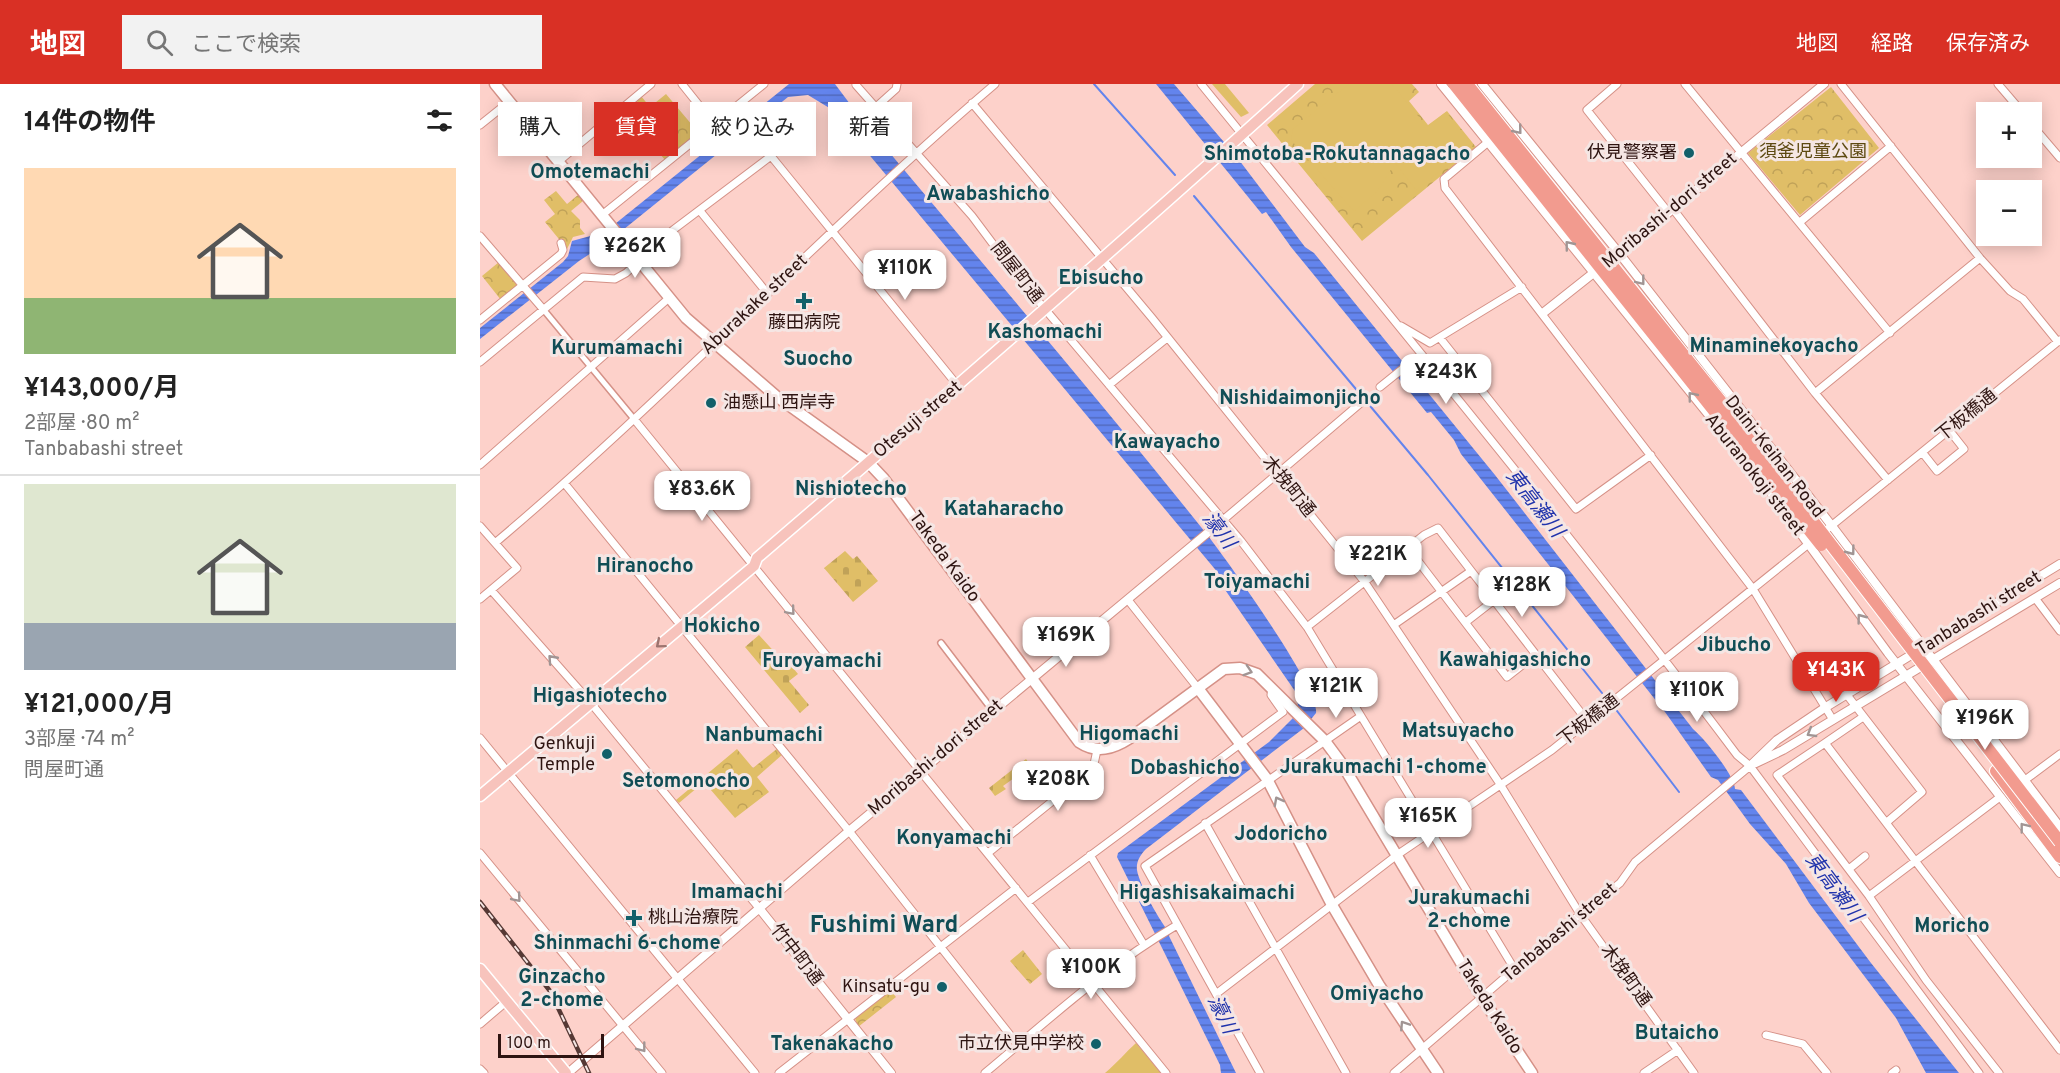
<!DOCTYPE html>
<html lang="ja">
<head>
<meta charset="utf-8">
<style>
  body { margin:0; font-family:Overpass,"Noto Sans JP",sans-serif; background:#f2f2f2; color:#222; height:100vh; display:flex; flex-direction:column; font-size:22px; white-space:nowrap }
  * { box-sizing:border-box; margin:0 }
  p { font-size:20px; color:#767676 }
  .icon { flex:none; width:33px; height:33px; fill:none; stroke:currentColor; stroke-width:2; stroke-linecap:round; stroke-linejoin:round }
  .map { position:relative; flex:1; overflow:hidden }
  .panel { display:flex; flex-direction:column; background:#fff; width:480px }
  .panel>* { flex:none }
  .guide { position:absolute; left:18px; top:18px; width:570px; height:54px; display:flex; gap:12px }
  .tools { position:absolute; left:1496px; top:18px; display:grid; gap:12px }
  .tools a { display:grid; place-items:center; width:66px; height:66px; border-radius:0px; background:#fff; box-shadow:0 3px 15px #0003; font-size:30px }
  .scale { position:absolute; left:18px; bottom:15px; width:106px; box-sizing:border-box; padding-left:6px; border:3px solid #2e1411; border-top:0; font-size:16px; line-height:21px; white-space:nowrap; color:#2e1411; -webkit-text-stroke:4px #f5e6e4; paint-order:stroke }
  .price { position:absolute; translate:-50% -51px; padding:0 14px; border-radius:12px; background:#fff; color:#222; font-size:20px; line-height:39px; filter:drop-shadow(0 2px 3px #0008) }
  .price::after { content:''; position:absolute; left:50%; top:36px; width:18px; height:14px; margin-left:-9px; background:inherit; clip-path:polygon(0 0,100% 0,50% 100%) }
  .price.current { background:#d93025; color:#fff }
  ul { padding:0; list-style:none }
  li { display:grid; align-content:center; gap:12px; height:318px; padding:0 24px }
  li+li { border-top:2px solid #e0e0e0 }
  li span { display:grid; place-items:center; height:186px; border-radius:0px; color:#555 }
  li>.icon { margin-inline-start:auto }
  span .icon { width:108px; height:108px; fill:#fffc; stroke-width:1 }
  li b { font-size:26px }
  h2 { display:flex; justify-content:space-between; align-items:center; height:72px; padding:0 24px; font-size:26px }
  .tag { padding:0 21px; border-radius:0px; background:#fff; box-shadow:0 3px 15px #0003; font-size:21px; line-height:54px }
  .tag.current { background:#d93025; color:#fff }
  header { display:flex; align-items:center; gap:36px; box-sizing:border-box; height:84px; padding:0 30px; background:#d93025; color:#fff }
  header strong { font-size:28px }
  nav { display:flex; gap:33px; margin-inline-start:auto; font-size:21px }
  .search { width:420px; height:54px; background:#f2f2f2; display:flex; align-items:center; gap:15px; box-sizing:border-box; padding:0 21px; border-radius:0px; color:#767676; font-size:22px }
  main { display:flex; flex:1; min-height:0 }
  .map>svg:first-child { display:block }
</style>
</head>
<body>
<header>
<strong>地図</strong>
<div class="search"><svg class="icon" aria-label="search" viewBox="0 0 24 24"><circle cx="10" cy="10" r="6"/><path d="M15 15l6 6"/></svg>ここで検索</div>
<nav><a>地図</a><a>経路</a><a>保存済み</a></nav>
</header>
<main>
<section class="panel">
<h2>14件の物件<svg class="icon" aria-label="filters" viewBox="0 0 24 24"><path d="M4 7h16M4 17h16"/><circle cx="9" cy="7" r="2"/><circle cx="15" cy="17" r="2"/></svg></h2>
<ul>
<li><span style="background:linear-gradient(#ffd9b3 70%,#8fb573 0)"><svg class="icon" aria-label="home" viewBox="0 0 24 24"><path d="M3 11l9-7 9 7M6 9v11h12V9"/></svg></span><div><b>¥143,000/月</b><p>2部屋 · 80 m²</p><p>Tanbabashi street</p></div></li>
<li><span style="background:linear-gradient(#dfe7d0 75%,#9aa5b1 0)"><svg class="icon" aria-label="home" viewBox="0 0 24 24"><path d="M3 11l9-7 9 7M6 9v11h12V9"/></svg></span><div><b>¥121,000/月</b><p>3部屋 · 74 m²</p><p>問屋町通</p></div></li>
</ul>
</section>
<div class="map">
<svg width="1580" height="989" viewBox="0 0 1580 989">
  <defs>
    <pattern id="grass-tufts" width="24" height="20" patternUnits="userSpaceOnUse" patternTransform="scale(1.5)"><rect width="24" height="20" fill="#e0be67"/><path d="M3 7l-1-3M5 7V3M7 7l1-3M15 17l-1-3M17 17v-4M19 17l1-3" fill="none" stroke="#c0a258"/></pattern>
    <pattern id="cemetery-stones" width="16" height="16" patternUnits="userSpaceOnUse" patternTransform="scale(1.5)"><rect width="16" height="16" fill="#e0be67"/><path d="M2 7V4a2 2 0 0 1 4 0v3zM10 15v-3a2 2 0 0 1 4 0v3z" fill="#c0a258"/></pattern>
    <pattern id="park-crowns" width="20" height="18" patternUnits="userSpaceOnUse" patternTransform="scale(1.5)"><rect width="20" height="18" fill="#e0be67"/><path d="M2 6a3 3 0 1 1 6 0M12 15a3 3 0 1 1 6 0" fill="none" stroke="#c0a258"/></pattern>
    <pattern id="water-rules" width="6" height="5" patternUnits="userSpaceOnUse" patternTransform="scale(1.5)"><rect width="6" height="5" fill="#6384ed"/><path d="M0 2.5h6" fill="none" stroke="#526bbf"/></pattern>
  </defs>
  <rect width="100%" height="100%" fill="#fdd1ca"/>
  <path fill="url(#grass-tufts)" d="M732,0H745L769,29L761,33Z"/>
  <path fill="url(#cemetery-stones)" d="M365,467L373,475L377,472L398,497L373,518L344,484Z
    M279,551L299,573L302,571L318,590L309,597L329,621L320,629L265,563Z
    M546,675L551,682L523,702L526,705L515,712L509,704Z"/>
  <path fill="url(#park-crowns)" d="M835,0H932L939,8L929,17L948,41L967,27L996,63L882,157L787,41Z
    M1351,3L1399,64L1320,131L1268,69Z
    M186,10L218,48L185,76L164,51L176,40L156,16L161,12L170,23Z
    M76,107L87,120L98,111L103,117L91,127L100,136V144L105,150L93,153L87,165L65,138L75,130L64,116Z
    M19,178L36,198V203L21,216L2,192Z
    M298,664L303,670L277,693L289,708L255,734L224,698L199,719L196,716L257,665L273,684Z
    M543,866L562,890L550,900L530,877Z
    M410,906L416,913L378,943L375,934Z"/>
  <path fill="#e0be67" d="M869,0H912L947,43L966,28L993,61L936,106L915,79L897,108L874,127L811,56L813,45Z
    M181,38L196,57L181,70L166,51Z
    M656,959L681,989H625C638,978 645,969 656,959Z"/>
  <path fill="url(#water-rules)" d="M309,0H355L376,28L382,24L378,31C495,171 615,310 729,453C748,478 840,605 836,629L824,644L666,765C660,771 656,778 657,786C659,800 681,840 690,849L689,852L756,989H741L740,981L637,773L638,769L789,658L813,634L818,623L817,610L739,497V490L351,25L328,11L308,13L128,158L99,177L0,255V244L83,178L88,172L92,157L125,148Z
    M676,0H694L756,72L825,163L834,169L1015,391L1213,645C1224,654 1255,692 1255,705L1261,706L1391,879L1479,989H1446L1416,934L1329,819L1306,780L1270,740L1238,696L1231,693L1185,628L981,370L974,356L951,328L947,329L811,163L786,128L782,130Z"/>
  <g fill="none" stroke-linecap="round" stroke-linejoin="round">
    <path stroke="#6384ed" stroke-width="2" d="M614,0L695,91
      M714,112L948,391L1122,609
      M1134,623L1199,708"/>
    <defs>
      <path id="pedestrian" d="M63,225L154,335
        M461,559L513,627"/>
      <path id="minor" d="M202,0L234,40
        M721,0C902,222 1085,442 1257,671L1270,682L1499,989
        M1137,0L1107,26L1188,128
        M1205,0L1410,249
        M1361,0L1500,174L1530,207L1543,215L1578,258
        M1518,0L1542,28
        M376,1L492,132L537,192L761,457L827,543L1035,886
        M492,19L672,234L884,497L1020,700L1100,830L1214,989
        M396,23L416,5L417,0
        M1551,40L1580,74
        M0,41L30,17
        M1007,59L964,95L965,104L1273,505L1353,636
        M79,77L171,0
        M1193,125L1335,309L1408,396
        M220,127L288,210
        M122,131L284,0
        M1320,138L1411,62
        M0,152L63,225
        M0,236L81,170L83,166L81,159
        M921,242L950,259L1042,203
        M960,254L1096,425L1171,371
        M0,278L103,193L135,195L146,189L193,146L291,72L478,302
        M629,301L687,254
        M900,303L941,270
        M1335,309L1500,174
        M154,335L686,989
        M1442,368L1457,387L1484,365L1469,346
        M0,381L189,214
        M85,400L369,747L538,961
        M743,436L883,317
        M0,442L37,484L0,515
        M1340,451L1580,256
        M15,459C188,313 343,147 515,0
        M928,464L1027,593L1055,571
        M11,506L110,618L279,824
        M1555,514L1580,547
        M648,516L717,603
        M986,538L1013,517
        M915,540L991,487
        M827,543L944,451L958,444L1108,638
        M1367,611L1442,708L1407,738
        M1383,633L1345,659L1580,966
        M0,654L275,989
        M1345,659L1297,691L1389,812L1446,896L1519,989
        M1545,696L1580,670
        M725,739L866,989
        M0,769L182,989
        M508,769L606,690L614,680L617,666
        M610,771L664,861
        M1369,785L1385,772
        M1389,812L1520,713
        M548,818L803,628L791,611L792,604
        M736,910L917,771L1072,666L1331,458
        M0,940L27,917
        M1286,951L1323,960L1347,989
        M0,985L4,989
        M299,989L536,804
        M505,989C567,937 627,882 697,841
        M780,989L665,782L881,632
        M914,989L1072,853L1140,799L1155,778L1270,682
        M1164,989L1198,966
        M1412,989L1416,986"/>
      <path id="tertiary" d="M961,0L1283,398L1408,569L1580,789
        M1002,0L1139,169L1352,442L1580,743
        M1136,172L1344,0
        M1063,229L1116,187
        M1276,679L1303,666L1580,499
        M1270,682L1297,656L1346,623L1580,480
        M279,824L411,989
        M88,989L369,747L743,436"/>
      <path id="secondary" d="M15,0L206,234L296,312L388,378L404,395L599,658C617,670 633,665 650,654L744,585L760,584L777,590L845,657L862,680L1002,914L1052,989
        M717,603L787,695L852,821L899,901L958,989"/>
      <path id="primary" d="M0,712L274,482L277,474C459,318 640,161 818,0
        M0,885L86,989"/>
      <path id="motorway" d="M1516,687L1580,773"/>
    </defs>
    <use href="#pedestrian" stroke="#d59187" stroke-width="8"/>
    <use href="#minor" stroke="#d59187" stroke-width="9"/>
    <use href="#tertiary" stroke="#d59187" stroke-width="10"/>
    <use href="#secondary" stroke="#d59187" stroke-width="13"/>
    <use href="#primary" stroke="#fff" stroke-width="13"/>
    <use href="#motorway" stroke="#fff" stroke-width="14"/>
    <use href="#pedestrian" stroke="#fff" stroke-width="5"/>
    <use href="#minor" stroke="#fff" stroke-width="7"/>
    <use href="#tertiary" stroke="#fff" stroke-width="8"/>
    <use href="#secondary" stroke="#fff" stroke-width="10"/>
    <use href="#primary" stroke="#f7c3bc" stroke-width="10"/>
    <use href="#motorway" stroke="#f29b8f" stroke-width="12"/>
    <defs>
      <path id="rail" d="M0,818L70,907L109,989"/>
    </defs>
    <use href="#rail" stroke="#563935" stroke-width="4.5"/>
    <use href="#rail" stroke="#f5e6e4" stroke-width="2" stroke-dasharray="7" stroke-linecap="butt"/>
    <defs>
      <path id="motorway-bridge" d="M974,0L1341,461
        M987,0L1239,315L1580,758"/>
    </defs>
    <use href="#motorway-bridge" stroke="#fff" stroke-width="14" stroke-linecap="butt"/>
    <use href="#motorway-bridge" stroke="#f29b8f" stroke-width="12"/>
  </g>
  <defs><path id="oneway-chevron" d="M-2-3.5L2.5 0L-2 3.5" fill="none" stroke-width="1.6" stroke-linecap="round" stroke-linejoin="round" transform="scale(1.5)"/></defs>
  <g stroke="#a19594">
    <use href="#oneway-chevron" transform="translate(1038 46) rotate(51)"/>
    <use href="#oneway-chevron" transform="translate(1089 161) rotate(-129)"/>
    <use href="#oneway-chevron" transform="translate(1161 197) rotate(52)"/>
    <use href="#oneway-chevron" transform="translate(1212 312) rotate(-129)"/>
    <use href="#oneway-chevron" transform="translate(1371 467) rotate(53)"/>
    <use href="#oneway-chevron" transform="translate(311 527) rotate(50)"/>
    <use href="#oneway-chevron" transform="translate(1381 534) rotate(-127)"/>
    <use href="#oneway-chevron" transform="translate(72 575) rotate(-132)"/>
    <use href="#oneway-chevron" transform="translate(768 587) rotate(18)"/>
    <use href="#oneway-chevron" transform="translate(1331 649) rotate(149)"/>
    <use href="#oneway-chevron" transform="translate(798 717) rotate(-118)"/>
    <use href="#oneway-chevron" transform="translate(1544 743) rotate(-128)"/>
    <use href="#oneway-chevron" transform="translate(37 814) rotate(50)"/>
    <use href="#oneway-chevron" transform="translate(924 941) rotate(-123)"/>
    <use href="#oneway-chevron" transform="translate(162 964) rotate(52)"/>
  </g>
  <use stroke="#9d746f" href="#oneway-chevron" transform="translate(180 560) rotate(140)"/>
  <g fill="#12606a" stroke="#f5e6e4" stroke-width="2">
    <circle cx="1209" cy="69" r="6"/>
    <path d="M321 208h6v6h6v6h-6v6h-6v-6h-6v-6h6z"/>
    <circle cx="231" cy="319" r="6"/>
    <circle cx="127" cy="670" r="6"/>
    <path d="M151 825h6v6h6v6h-6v6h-6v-6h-6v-6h6z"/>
    <circle cx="462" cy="903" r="6"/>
    <circle cx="616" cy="960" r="6"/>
  </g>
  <g text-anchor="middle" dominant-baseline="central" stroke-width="6" stroke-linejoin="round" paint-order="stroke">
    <g font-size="18" fill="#5d4911" stroke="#f5e6e4">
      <text x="1333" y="68">須釜児童公園</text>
    </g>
    <g font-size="18" fill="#2e1411" stroke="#f5e6e4" text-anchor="end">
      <text x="1197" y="69">伏見警察署</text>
      <text x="324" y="239" text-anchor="middle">藤田病院</text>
      <text x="243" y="319" text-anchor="start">油懸山 西岸寺</text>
      <text x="115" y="660">Genkuji<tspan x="115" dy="21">Temple</tspan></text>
      <text x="168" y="834" text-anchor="start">桃山治療院</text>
      <text x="450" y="903">Kinsatu-gu</text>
      <text x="604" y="960">市立伏見中学校</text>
    </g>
    <g font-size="18" fill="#2e1411" stroke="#f5e6e4">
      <text transform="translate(1190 127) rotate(-40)">Moribashi-dori street</text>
      <text transform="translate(536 189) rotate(52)">問屋町通</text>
      <text transform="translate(275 221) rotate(-43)">Aburakake street</text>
      <text transform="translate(1487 332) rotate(-39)">下板橋通</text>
      <text transform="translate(438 336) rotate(-40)">Otesuji street</text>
      <text transform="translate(1294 373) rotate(52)">Daini-Keihan Road</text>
      <text transform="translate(1274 391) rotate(52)">Aburanokoji street</text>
      <text transform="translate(808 403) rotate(51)">木挽町通</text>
      <text transform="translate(464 473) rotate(54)">Takeda Kaido</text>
      <text transform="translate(1499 530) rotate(-32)">Tanbabashi street</text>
      <text transform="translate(1109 637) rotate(-38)">下板橋通</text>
      <text transform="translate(456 674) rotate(-40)">Moribashi-dori street</text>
      <text transform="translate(1080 849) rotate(-40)">Tanbabashi street</text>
      <text transform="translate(316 871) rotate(52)">竹中町通</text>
      <text transform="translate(1145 892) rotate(54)">木挽町通</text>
      <text transform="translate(1009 923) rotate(58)">Takeda Kaido</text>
    </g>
    <g font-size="20" font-weight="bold" fill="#104d55" stroke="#f5e6e4">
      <text x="857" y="71">Shimotoba-Rokutannagacho</text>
      <text x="110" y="89">Omotemachi</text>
      <text x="508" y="111">Awabashicho</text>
      <text x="621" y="195">Ebisucho</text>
      <text x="565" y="249">Kashomachi</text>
      <text x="1294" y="263">Minaminekoyacho</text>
      <text x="137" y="265">Kurumamachi</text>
      <text x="338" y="276">Suocho</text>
      <text x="820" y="315">Nishidaimonjicho</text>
      <text x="687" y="359">Kawayacho</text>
      <text x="371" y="406">Nishiotecho</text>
      <text x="524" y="426">Kataharacho</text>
      <text x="165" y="483">Hiranocho</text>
      <text x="777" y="499">Toiyamachi</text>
      <text x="242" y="543">Hokicho</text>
      <text x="1254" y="562">Jibucho</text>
      <text x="1035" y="577">Kawahigashicho</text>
      <text x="342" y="578">Furoyamachi</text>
      <text x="120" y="613">Higashiotecho</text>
      <text x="978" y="648">Matsuyacho</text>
      <text x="649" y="651">Higomachi</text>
      <text x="284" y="652">Nanbumachi</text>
      <text x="903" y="684">Jurakumachi 1-chome</text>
      <text x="705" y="685">Dobashicho</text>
      <text x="206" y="698">Setomonocho</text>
      <text x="801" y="751">Jodoricho</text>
      <text x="474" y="755">Konyamachi</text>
      <text x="257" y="809">Imamachi</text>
      <text x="727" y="810">Higashisakaimachi</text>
      <text x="989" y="815">Jurakumachi<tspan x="989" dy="23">2-chome</tspan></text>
      <text x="1472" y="843">Moricho</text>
      <text x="147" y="860">Shinmachi 6-chome</text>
      <text x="82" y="894">Ginzacho<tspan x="82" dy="23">2-chome</tspan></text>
      <text x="897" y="911">Omiyacho</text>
      <text x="1197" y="950">Butaicho</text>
      <text x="352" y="961">Takenakacho</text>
    </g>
    <g font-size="20" font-style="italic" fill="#2033ac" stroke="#f5e6e4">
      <text transform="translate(1054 420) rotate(52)">東高瀬川</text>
      <text transform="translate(738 447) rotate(53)">濠川</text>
      <text transform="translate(1353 804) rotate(53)">東高瀬川</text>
      <text transform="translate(741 931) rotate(64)">濠川</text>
    </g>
    <g font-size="24" font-weight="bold" fill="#104d55" stroke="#f5e6e4">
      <text x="404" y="842">Fushimi Ward</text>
    </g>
  </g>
</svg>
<div class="tools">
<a>+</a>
<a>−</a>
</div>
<div class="scale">100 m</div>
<b class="price" style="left:155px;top:195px">¥262K</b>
<b class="price" style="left:425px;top:217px">¥110K</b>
<b class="price" style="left:966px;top:321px">¥243K</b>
<b class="price" style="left:222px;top:438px">¥83.6K</b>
<b class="price" style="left:898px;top:503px">¥221K</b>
<b class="price" style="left:1042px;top:534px">¥128K</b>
<b class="price" style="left:586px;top:584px">¥169K</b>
<b class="price current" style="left:1356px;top:619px">¥143K</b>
<b class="price" style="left:856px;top:635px">¥121K</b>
<b class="price" style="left:1217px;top:639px">¥110K</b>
<b class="price" style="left:1505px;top:667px">¥196K</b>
<b class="price" style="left:578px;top:728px">¥208K</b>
<b class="price" style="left:948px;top:765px">¥165K</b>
<b class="price" style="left:611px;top:916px">¥100K</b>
<div class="guide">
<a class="tag">購入</a>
<a class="tag current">賃貸</a>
<a class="tag">絞り込み</a>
<a class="tag">新着</a>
</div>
</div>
</main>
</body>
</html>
